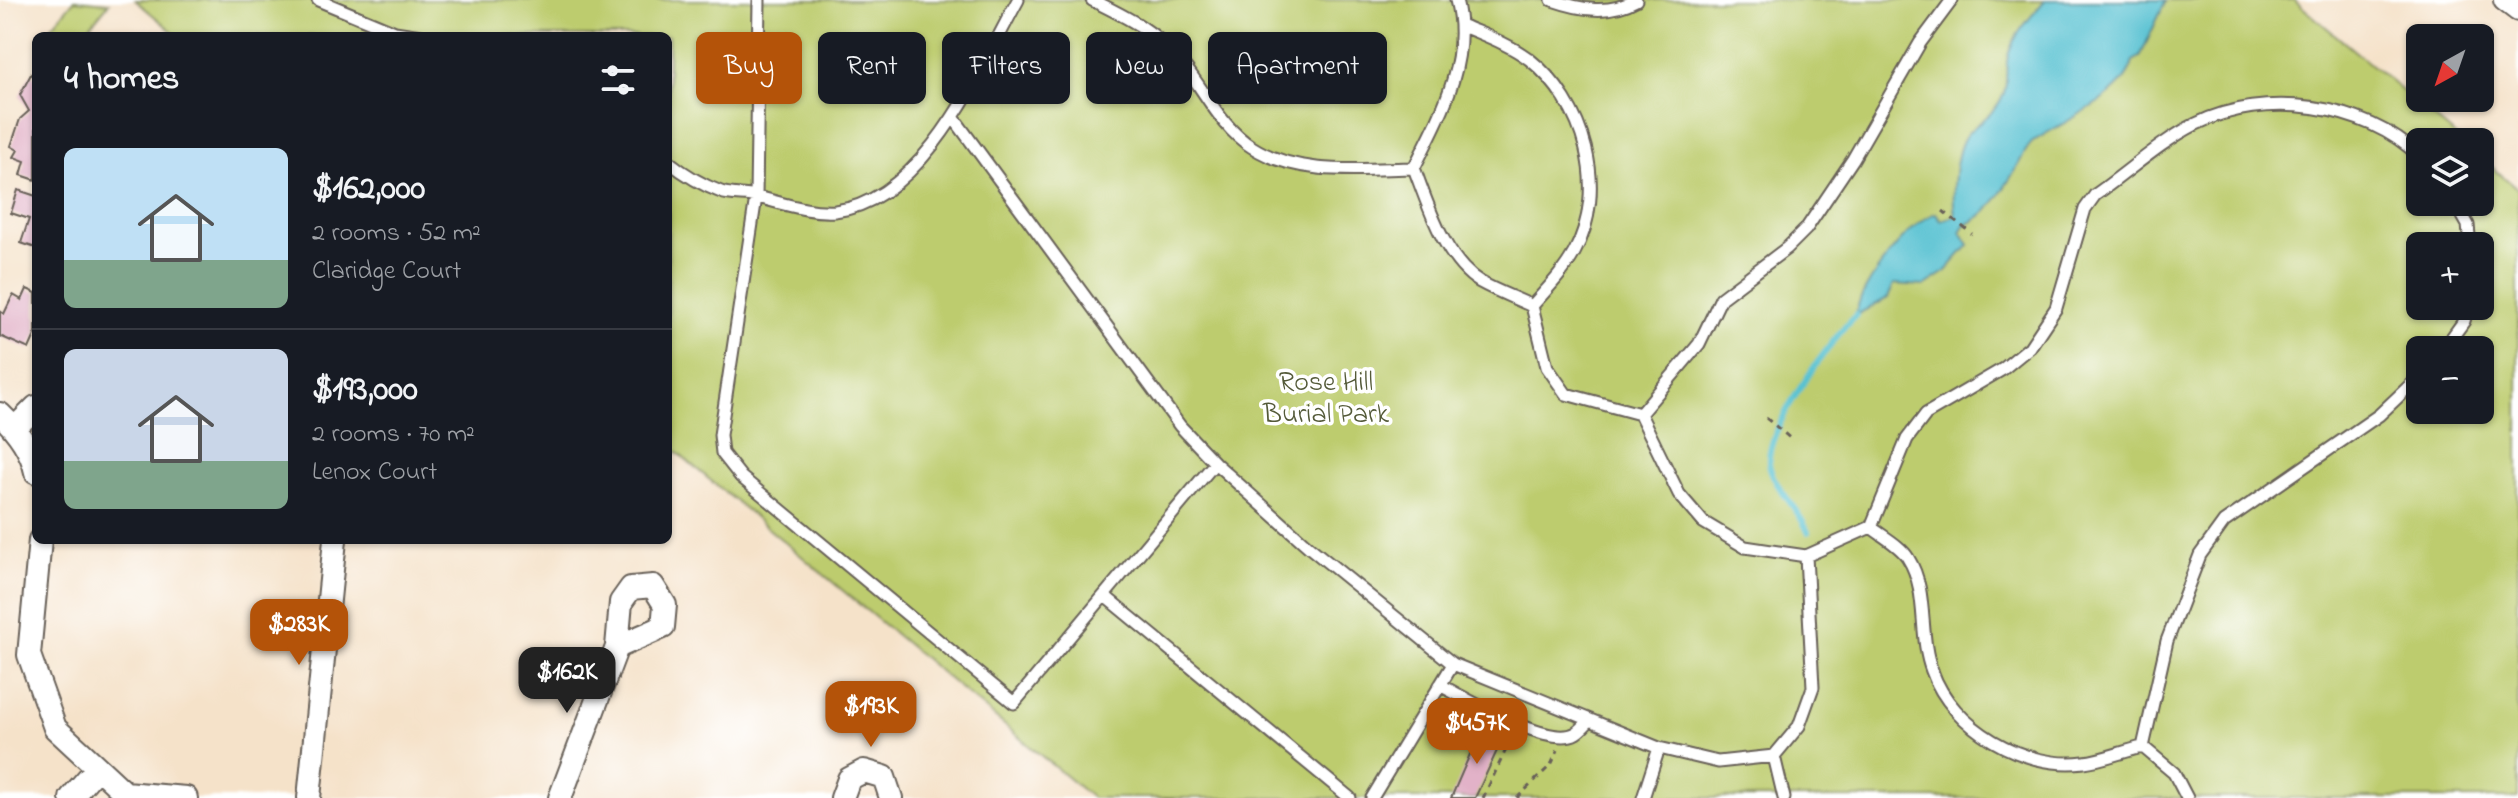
<!DOCTYPE html>
<html lang="en">
<head>
<meta charset="utf-8">
<style>
  body { margin:0; font-family:"Indie Flower",sans-serif; background:#242831; color:#f1f3f6; height:100vh; display:flex; flex-direction:column; font-size:30px; white-space:nowrap }
  * { box-sizing:border-box; margin:0 }
  p { font-size:26px; color:#9ea1a6 }
  .icon { flex:none; width:44px; height:44px; fill:none; stroke:currentColor; stroke-width:2; stroke-linecap:round; stroke-linejoin:round }
  .map { position:relative; flex:1; overflow:hidden }
  .details { position:absolute; left:32px; top:32px; width:640px; height:512px; display:flex; flex-direction:column; background:#171b24; border-radius:12px; box-shadow:0 2px 6px #0004 }
  .details>* { flex:none }
  .guide { position:absolute; left:696px; top:32px; width:760px; height:72px; display:flex; gap:16px }
  .needle { width:52px; rotate:220deg }
  .buttons { position:absolute; left:2406px; top:24px; display:grid; gap:16px }
  .buttons a { display:grid; place-items:center; width:88px; height:88px; border-radius:12px; background:#171b24; box-shadow:0 2px 6px #0004; font-size:40px }
  .price { position:absolute; translate:-50% -68px; padding:0 18px; border-radius:16px; background:#b45309; color:#fff; font-size:26px; line-height:52px; filter:drop-shadow(0 2px 4px #0008) }
  .price::after { content:''; position:absolute; left:50%; top:48px; width:24px; height:18px; margin-left:-12px; background:inherit; clip-path:polygon(0 0,100% 0,50% 100%) }
  .price.active { background:#222; color:#fff }
  ul { padding:0; list-style:none }
  li { display:flex; align-items:center; gap:24px; height:200px; padding:0 32px }
  li+li { border-top:2px solid #363941 }
  li span { display:grid; place-items:center; flex:none; width:224px; height:160px; border-radius:12px; color:#555 }
  li>.icon { margin-inline-start:auto }
  span .icon { width:96px; height:96px; fill:#fffc; stroke-width:1 }
  li b { font-size:34px }
  h2 { display:flex; justify-content:space-between; align-items:center; height:96px; padding:0 32px; font-size:34px }
  .tag { padding:0 28px; border-radius:12px; background:#171b24; box-shadow:0 2px 6px #0004; font-size:28px; line-height:72px }
  .tag.active { background:#b45309; color:#fff }
  .map>svg:first-child { display:block }
</style>
</head>
<body>
<div class="map">
<svg width="2518" height="798" viewBox="0 0 2518 798">
  <rect width="100%" height="100%" fill="#fff"/>
  <filter id="ink" filterUnits="userSpaceOnUse"><feTurbulence type="fractalNoise" baseFrequency=".0125" numOctaves="2"/><feDisplacementMap in="SourceGraphic" scale="16" xChannelSelector="R" yChannelSelector="G"/><feConvolveMatrix kernelMatrix="1 2 1 2 8 2 1 2 1" color-interpolation-filters="sRGB"/></filter>
  <filter id="wash" filterUnits="userSpaceOnUse"><feTurbulence type="fractalNoise" baseFrequency=".006" numOctaves="4" result="noise"/><feDisplacementMap in="SourceGraphic" scale="32" xChannelSelector="R" yChannelSelector="G"/><feGaussianBlur stdDeviation="1.8" result="paint"/><feColorMatrix in="noise" values="0 0 0 0 0 0 0 0 0 0 0 0 0 0 0 0 0 1.4 0 .05"/><feComposite in="paint" operator="in"/></filter>
  <g filter="url(#wash)">
    <rect width="100%" height="100%" fill="#f5e2c9"/>
    <path fill="#bdcc6e" stroke="#6c7445" stroke-width="2" fill-rule="evenodd" d="M74,0L109,3L82,36H44Z
      M135,0H2294L2463,142H2420V202H2480V157L2518,189V798H1092L668,445V36H178ZM2420,246H2480V306H2420ZM2420,350H2480V410H2420Z"/>
    <path fill="#56c1d1" stroke="#396e76" stroke-width="2" d="M2045,0H2166L2140,57L2133,61C2127,96 2061,122 2034,141C2026,147 2022,158 2017,167C2004,189 1989,216 1965,225L1961,232L1969,245L1944,273L1924,286L1894,284L1888,298L1856,315C1858,288 1911,220 1936,213L1941,220L1955,216C1952,196 1954,148 1968,133C1983,118 1994,116 2004,93C2008,82 2005,68 2008,56C2013,35 2031,17 2045,0Z"/>
    <g fill="none" stroke-linecap="round" stroke-linejoin="round">
      <path stroke="#56c1d1" stroke-width="6" d="M1808,532C1799,509 1777,491 1770,468C1759,436 1833,337 1856,315"/>
    </g>
    <g id="blocks">
      <path fill="#e2b2c8" d="M31,74L36,78V180L21,175L25,161L14,157L18,150L11,146L20,119L29,111L20,95Z
        M18,190L36,196V248L21,243L29,219L11,213Z
        M27,289L36,293V333L29,349L0,336V311L4,314L13,295L22,300Z
        M1478,729L1502,740L1475,798H1451L1477,738L1474,736Z"/>
    </g>
  </g>
  <g filter="url(#ink)">
    <use href="#blocks" fill-opacity="0" stroke="#686159" stroke-width="2"/>
    <g fill="none" stroke-linecap="round" stroke-linejoin="round">
      <defs>
        <path id="service" d="M318,0L395,32L421,36
          M759,0L756,197L720,435L722,453L741,477L1014,703L1215,463
          M1092,0C1127,17 1157,32 1182,63C1205,90 1220,127 1252,147C1299,177 1361,169 1414,168C1440,116 1472,60 1456,0
          M1552,0C1581,10 1609,15 1636,0
          M1952,0L1920,43L1853,159L1806,229L1787,248L1721,298L1699,344L1640,414L1679,494L1703,522L1745,547L1806,556L1871,527L1907,439L1926,414L2003,369L2030,347L2056,308L2085,209L2095,195C2128,172 2160,142 2196,124C2263,90 2366,103 2420,157
          M1463,26C1486,36 1509,44 1529,59C1585,103 1609,189 1574,253C1563,273 1547,289 1532,306L1547,367L1566,394L1640,414
          M953,117L1180,426L1215,463L1309,547L1453,664L1659,748L1718,762L1774,756L1799,726L1813,687L1806,556
          M668,161C683,173 702,185 721,192C732,196 746,194 757,197C782,203 809,213 835,211C924,201 980,69 1018,0
          M1414,168C1428,205 1445,261 1480,282C1496,291 1515,298 1532,306
          M2455,202L2468,225L2470,246
          M2443,350L2464,321L2468,306
          M1871,527C1882,536 1901,546 1908,558C1929,591 1918,635 1932,671C1952,728 2024,770 2084,762C2103,760 2123,751 2143,747
          M1106,597L1350,798
          M1440,685C1466,698 1549,749 1576,733C1581,730 1586,724 1590,720
          M1774,756L1784,798
          M1372,798L1453,664
          M1643,798L1659,748
          M2187,798L2174,773L2143,747L2167,641L2200,555L2224,522L2379,415L2420,376"/>
        <path id="minor" d="M2505,0L2518,10
          M0,414C17,430 31,448 36,472
          M15,428L36,407
          M40,540L29,655L55,728L125,793L186,798
          M71,798L97,768
          M309,798L335,540
          M560,798L617,647L621,602L631,588L653,586L665,605L663,627L617,647
          M842,798L849,779L864,771L884,777L891,798"/>
      </defs>
      <use href="#service" stroke="#686159" stroke-width="15"/>
      <use href="#minor" stroke="#686159" stroke-width="26"/>
      <path stroke="#686159" stroke-width="3" stroke-dasharray="6 6" stroke-linecap="butt" d="M1943,211L1972,234
        M1766,418L1791,439
        M1483,798L1512,737
        M1517,798L1551,765L1558,750"/>
      <use href="#service" stroke="#fff" stroke-width="11"/>
      <use href="#minor" stroke="#fff" stroke-width="22"/>
    </g>
  </g>
  <g text-anchor="middle" dominant-baseline="central" stroke-width="7" stroke-linejoin="round" paint-order="stroke">
    <g font-size="28" fill="#545a39" stroke="#fff">
      <text x="1326" y="383">Rose Hill<tspan x="1326" dy="32">Burial Park</tspan></text>
    </g>
  </g>
</svg>
<div class="buttons">
<a><svg class="needle" viewBox="-14 -14 28 28"><path d="M0-13l5 13h-10z" fill="#e53935"/><path d="M0 13l5-13h-10z" fill="#9ea1a6"/></svg></a>
<a><svg class="icon" aria-label="layers" viewBox="0 0 24 24"><path d="M12 4l9 5-9 5-9-5zM3 14l9 5 9-5"/></svg></a>
<a>+</a>
<a>−</a>
</div>
<b class="price" style="left:299px;top:667px">$283K</b>
<b class="price active" style="left:567px;top:715px">$162K</b>
<b class="price" style="left:871px;top:749px">$193K</b>
<b class="price" style="left:1477px;top:766px">$457K</b>
<div class="guide">
<a class="tag active">Buy</a>
<a class="tag">Rent</a>
<a class="tag">Filters</a>
<a class="tag">New</a>
<a class="tag">Apartment</a>
</div>
<section class="details">
<h2>4 homes<svg class="icon" aria-label="filters" viewBox="0 0 24 24"><path d="M4 7h16M4 17h16"/><circle cx="9" cy="7" r="2"/><circle cx="15" cy="17" r="2"/></svg></h2>
<ul>
<li><span style="background:linear-gradient(#bfe0f5 70%,#7fa58c 0)"><svg class="icon" aria-label="home" viewBox="0 0 24 24"><path d="M3 11l9-7 9 7M6 9v11h12V9"/></svg></span><div><b>$162,000</b><p>2 rooms · 52 m²</p><p>Claridge Court</p></div></li>
<li><span style="background:linear-gradient(#c9d6e8 70%,#7fa58c 0)"><svg class="icon" aria-label="home" viewBox="0 0 24 24"><path d="M3 11l9-7 9 7M6 9v11h12V9"/></svg></span><div><b>$193,000</b><p>2 rooms · 70 m²</p><p>Lenox Court</p></div></li>
</ul>
</section>
</div>
</body>
</html>
